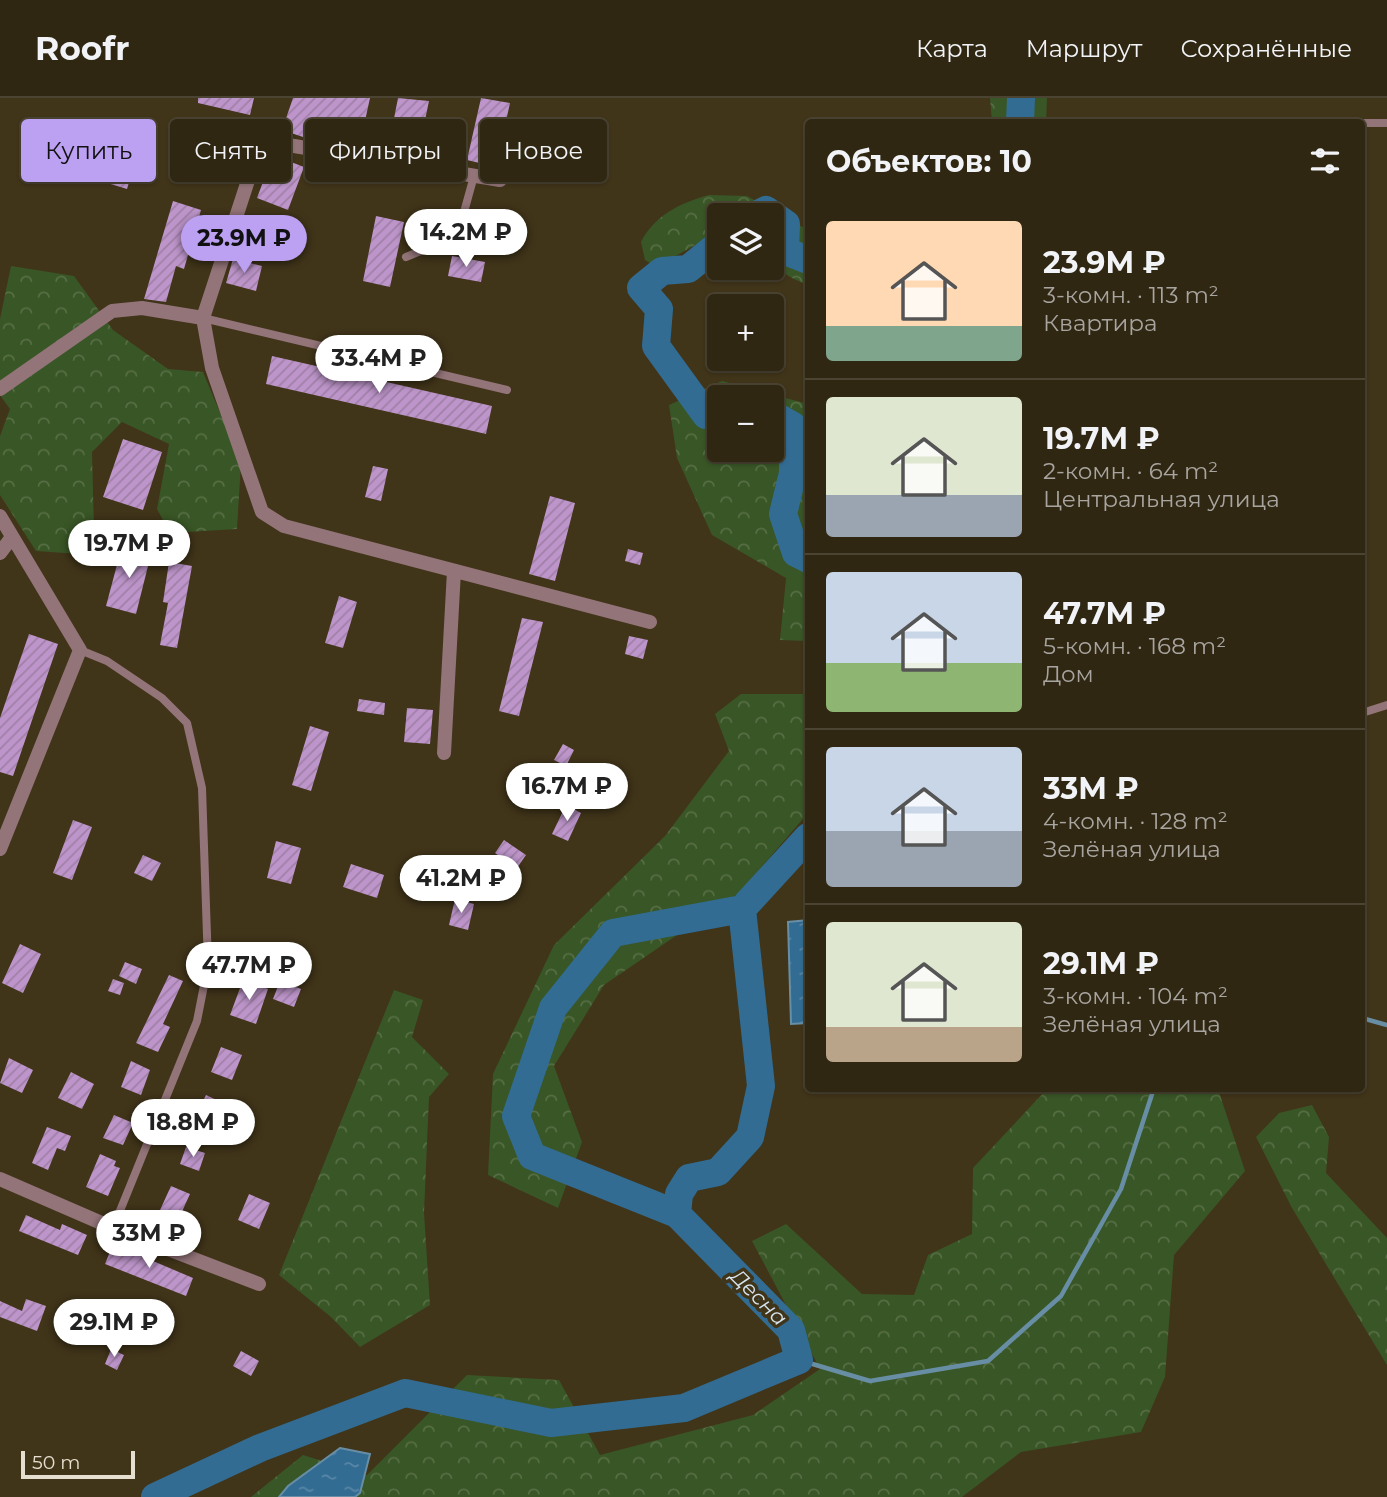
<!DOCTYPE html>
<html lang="ru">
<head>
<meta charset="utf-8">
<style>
  body { margin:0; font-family:Montserrat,sans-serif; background:#382f1c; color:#f1f3f6; height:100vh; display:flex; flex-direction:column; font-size:26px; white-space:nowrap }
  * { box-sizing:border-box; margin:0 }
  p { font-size:23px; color:#a8a5a0 }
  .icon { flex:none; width:38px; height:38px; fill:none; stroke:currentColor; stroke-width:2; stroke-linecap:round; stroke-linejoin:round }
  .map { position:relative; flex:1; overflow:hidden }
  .panel { position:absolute; left:805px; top:21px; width:560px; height:973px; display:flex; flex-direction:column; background:#302713; border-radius:7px; box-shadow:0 2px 5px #0004,0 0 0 2px #4b4433 }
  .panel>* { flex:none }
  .banner { position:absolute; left:21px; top:21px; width:665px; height:63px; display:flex; gap:14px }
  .tools { position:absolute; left:707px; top:105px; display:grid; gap:14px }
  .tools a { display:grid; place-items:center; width:77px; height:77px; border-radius:7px; background:#302713; box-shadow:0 2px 5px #0004,0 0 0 2px #4b4433; font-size:35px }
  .scale { position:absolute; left:21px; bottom:18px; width:114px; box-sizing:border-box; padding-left:7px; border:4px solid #e6dfcf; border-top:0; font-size:19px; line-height:24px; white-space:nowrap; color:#e6dfcf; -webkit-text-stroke:5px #403419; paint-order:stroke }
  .price { position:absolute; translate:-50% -60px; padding:0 16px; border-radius:24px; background:#fff; color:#222; font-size:23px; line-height:46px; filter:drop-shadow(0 2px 4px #0008) }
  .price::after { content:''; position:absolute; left:50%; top:42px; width:21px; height:16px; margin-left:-10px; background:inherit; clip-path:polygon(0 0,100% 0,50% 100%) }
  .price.selected { background:#bca0f2; color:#111 }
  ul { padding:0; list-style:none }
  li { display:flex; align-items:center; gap:21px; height:175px; padding:0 21px }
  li+li { border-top:2px solid #4b4433 }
  li span { display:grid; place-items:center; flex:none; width:196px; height:140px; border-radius:7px; color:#555 }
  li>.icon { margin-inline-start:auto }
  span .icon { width:84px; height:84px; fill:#fffc; stroke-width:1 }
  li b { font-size:30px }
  h2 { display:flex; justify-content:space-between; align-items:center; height:84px; padding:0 21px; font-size:30px }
  .chip { padding:0 24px; border-radius:7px; background:#302713; box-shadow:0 2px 5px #0004,0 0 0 2px #4b4433; font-size:24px; line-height:63px }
  .chip.selected { background:#bca0f2; color:#111 }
  header { display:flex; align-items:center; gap:42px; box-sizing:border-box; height:98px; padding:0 35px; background:#302713; border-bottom:2px solid #4b4433 }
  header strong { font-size:33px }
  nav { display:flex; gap:38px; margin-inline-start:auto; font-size:24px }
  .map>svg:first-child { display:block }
</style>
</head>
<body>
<header>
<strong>Roofr</strong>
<nav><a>Карта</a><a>Маршрут</a><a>Сохранённые</a></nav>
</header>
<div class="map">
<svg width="1387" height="1399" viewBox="0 0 1387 1399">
  <defs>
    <pattern id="forest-crowns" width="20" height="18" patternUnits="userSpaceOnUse" patternTransform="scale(1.75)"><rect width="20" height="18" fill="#395626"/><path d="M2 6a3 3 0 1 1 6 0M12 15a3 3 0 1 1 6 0" fill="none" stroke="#566e44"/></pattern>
    <pattern id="water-ripples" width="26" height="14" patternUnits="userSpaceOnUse" patternTransform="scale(1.75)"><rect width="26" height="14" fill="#326c93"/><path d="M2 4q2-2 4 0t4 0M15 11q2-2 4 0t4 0" fill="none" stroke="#5a87a6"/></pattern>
    <pattern id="building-hatch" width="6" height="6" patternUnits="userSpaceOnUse" patternTransform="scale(1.75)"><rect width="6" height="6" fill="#bd95ca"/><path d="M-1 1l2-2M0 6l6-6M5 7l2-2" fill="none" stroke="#9f80a7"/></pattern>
  </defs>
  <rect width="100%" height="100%" fill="#403419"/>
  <path fill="url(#forest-crowns)" fill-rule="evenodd" d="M990,0H1047L1046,24H992Z
    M709,97L747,98L808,132V187C764,170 772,160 772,117H719V134L661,166L653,167L645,162L641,144C655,117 680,105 709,97Z
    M11,168L74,178L113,232L168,271L203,274L241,365L237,431L170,435L157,411L169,346L122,324L92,354L94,431L79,456L36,453L0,397V338L10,311L0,297V221Z
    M722,283L808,306V543L780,542L786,480L712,437L677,360L669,307ZM772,299V352H719V299Z
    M741,596H808V715L740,794L604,887L554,968L582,1044L558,1110L488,1077L493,976L554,847L665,738L729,653L715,616Z
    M394,892L423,902L412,939L449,976L429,999L424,1115L430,1207L360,1249L331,1219L279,1177Z
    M1047,991H1218L1245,1073L1174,1157L1165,1279L1141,1334L1021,1354L962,1399H251L303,1357L367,1377L467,1277L559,1282L600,1357L753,1317L820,1271L752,1143L786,1126L862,1196L914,1197L928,1157L972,1136L973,1070Z
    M1312,1007L1329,1039L1326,1075L1387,1140V1267L1292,1110L1256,1039L1279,1015Z"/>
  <path fill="url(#water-ripples)" stroke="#688ea5" stroke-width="2" d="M808,822V925L791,926L788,824Z
    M340,1350L370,1356L360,1395L355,1399H279L288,1388Z"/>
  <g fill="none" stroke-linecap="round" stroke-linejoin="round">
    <path stroke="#688ea5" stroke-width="4.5" d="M1362,920L1387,927
      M799,1262L870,1283L988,1263L1061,1198L1121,1091L1154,990"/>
    <path stroke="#326c93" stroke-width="28" d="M1020,24L1021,0
      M756,117L766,112L786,126L785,153L808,162
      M719,146L688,171L662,173L641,190L659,211L656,248L706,317L719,316
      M772,316L793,328V375L783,416L796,455L808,461
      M677,1116L679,1096L689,1080L718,1074L750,1039L761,988L742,811
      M155,1399L260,1350L405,1295L551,1325L684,1310L799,1262L791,1232L677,1116L532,1058L516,1018L553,910L613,835L742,811L808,739"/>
  </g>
  <path fill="url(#building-hatch)" d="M198,0H254L250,17L198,5Z
    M293,0H370L360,46L308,34L306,40L282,32Z
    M398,0L429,3L419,51L389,46Z
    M481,0L510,5L496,69L467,62Z
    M105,27L143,38L127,91L104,84L114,53L99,49Z
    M273,57L304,69L288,112L257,100Z
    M173,103L201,112L184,171L176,168L166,204L144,201Z
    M376,118L404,124L390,189L363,183Z
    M452,158L485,164L481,184L448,178Z
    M233,161L262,168L256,193L226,185Z
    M272,258L492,308L486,336L266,286Z
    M123,341L162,354L143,412L103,399Z
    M373,368L388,371L381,403L365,399Z
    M550,398L575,405L555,483L529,476Z
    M122,448L151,456L136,516L106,508Z
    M628,451L643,455L640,467L625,463Z
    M169,464L192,468L177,550L160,547L168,505L163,504Z
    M339,498L357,504L343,550L325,545Z
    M522,520L543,524L519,618L499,613Z
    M29,536L58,546L13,678L0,674V620Z
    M629,538L648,542L643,561L625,556Z
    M359,601L385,605L384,617L357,613Z
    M407,610L433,612L430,646L404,644Z
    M310,628L329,634L311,693L292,687Z
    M563,646L574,652L566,668L554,662Z
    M566,707L581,715L568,743L552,736Z
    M73,722L92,729L72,782L53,775Z
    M504,742L526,757L517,770L495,755Z
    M276,743L301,750L291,786L267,780Z
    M143,757L161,765L152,783L134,775Z
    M351,766L384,777L377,800L343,789Z
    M455,801L474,806L468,832L449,827Z
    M20,846L41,856L23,895L2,885Z
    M125,864L142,871L136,886L119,878Z
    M169,877L183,883L163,926L170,929L158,954L136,945Z
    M113,881L124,885L120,897L108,893Z
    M243,882L268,891L256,926L230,917Z
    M280,883L301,891L294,909L273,901Z
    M221,949L242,957L232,982L211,974Z
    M9,960L33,972L22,995L0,985Z
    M131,963L150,972L141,997L121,989Z
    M71,974L94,986L82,1011L58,1000Z
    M206,997L227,1007L219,1024L198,1014Z
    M114,1017L133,1025L123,1047L103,1040Z
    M47,1029L71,1038L65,1053L57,1050L48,1072L32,1065Z
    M186,1049L205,1055L199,1073L180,1066Z
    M100,1056L116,1063L114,1068L120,1070L108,1098L86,1089Z
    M171,1088L190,1096L179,1120L160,1112Z
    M249,1096L270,1105L259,1131L238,1122Z
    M26,1117L60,1132L62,1126L87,1137L78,1157L19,1133Z
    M113,1146L193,1180L186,1198L105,1166Z
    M26,1201L46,1208L37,1233L0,1219V1203L22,1213Z
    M111,1251L124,1257L117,1272L105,1266Z
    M241,1253L259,1263L251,1278L233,1268Z"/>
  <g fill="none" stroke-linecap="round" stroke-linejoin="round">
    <path stroke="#937479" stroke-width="8" d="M1362,25H1387
      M406,159L445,143L464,114L474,78
      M203,220L507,292
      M80,552L107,563L162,600L187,625L202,690L208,867L197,923L113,1130
      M1362,615L1387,607"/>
    <path stroke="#937479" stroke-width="14" d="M203,220L258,52L276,45L500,82
      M0,291L112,213L142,210L203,220L212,270L262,414L284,428L650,524
      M0,418L80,552L0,751
      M0,455L12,439
      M444,655L454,473
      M0,1081L113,1130L259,1186"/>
  </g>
  <g text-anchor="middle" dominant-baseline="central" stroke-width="7" stroke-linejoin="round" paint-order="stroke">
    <g font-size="21" font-style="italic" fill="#d6e5f1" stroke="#403419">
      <text transform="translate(759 1199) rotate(45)">Десна</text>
    </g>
  </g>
</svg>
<div class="tools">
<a><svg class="icon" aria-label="layers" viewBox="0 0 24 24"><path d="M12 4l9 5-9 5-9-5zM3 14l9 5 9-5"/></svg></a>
<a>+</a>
<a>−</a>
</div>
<div class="scale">50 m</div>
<b class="price" style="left:466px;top:171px">14.2M ₽</b>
<b class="price selected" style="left:244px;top:177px">23.9M ₽</b>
<b class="price" style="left:379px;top:297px">33.4M ₽</b>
<b class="price" style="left:129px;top:482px">19.7M ₽</b>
<b class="price" style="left:567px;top:725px">16.7M ₽</b>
<b class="price" style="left:461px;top:817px">41.2M ₽</b>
<b class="price" style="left:249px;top:904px">47.7M ₽</b>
<b class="price" style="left:193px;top:1061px">18.8M ₽</b>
<b class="price" style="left:149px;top:1172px">33M ₽</b>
<b class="price" style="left:114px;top:1261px">29.1M ₽</b>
<div class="banner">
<a class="chip selected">Купить</a>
<a class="chip">Снять</a>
<a class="chip">Фильтры</a>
<a class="chip">Новое</a>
</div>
<section class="panel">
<h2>Объектов: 10<svg class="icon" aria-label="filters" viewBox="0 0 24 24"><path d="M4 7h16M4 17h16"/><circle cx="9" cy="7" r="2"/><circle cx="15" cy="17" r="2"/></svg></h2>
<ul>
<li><span style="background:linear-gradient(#ffd9b3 75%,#7fa58c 0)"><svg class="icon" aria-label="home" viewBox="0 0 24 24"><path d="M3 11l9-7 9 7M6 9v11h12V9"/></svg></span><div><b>23.9M ₽</b><p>3-комн. · 113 m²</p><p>Квартира</p></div></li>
<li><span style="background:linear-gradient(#dfe7d0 70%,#9aa5b1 0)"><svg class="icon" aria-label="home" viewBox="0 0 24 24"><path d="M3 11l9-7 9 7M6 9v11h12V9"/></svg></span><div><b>19.7M ₽</b><p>2-комн. · 64 m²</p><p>Центральная улица</p></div></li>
<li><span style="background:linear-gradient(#c9d6e8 65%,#8fb573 0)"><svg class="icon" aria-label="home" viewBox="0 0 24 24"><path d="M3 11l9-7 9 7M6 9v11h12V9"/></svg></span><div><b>47.7M ₽</b><p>5-комн. · 168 m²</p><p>Дом</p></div></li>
<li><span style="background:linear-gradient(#c9d6e8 60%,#9aa5b1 0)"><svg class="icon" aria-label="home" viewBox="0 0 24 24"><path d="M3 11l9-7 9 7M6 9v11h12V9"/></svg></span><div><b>33M ₽</b><p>4-комн. · 128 m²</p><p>Зелёная улица</p></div></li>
<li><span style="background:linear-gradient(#dfe7d0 75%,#b9a48a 0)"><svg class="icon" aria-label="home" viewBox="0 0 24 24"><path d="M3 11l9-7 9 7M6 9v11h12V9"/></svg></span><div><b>29.1M ₽</b><p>3-комн. · 104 m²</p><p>Зелёная улица</p></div></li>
</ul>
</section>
</div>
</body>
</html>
